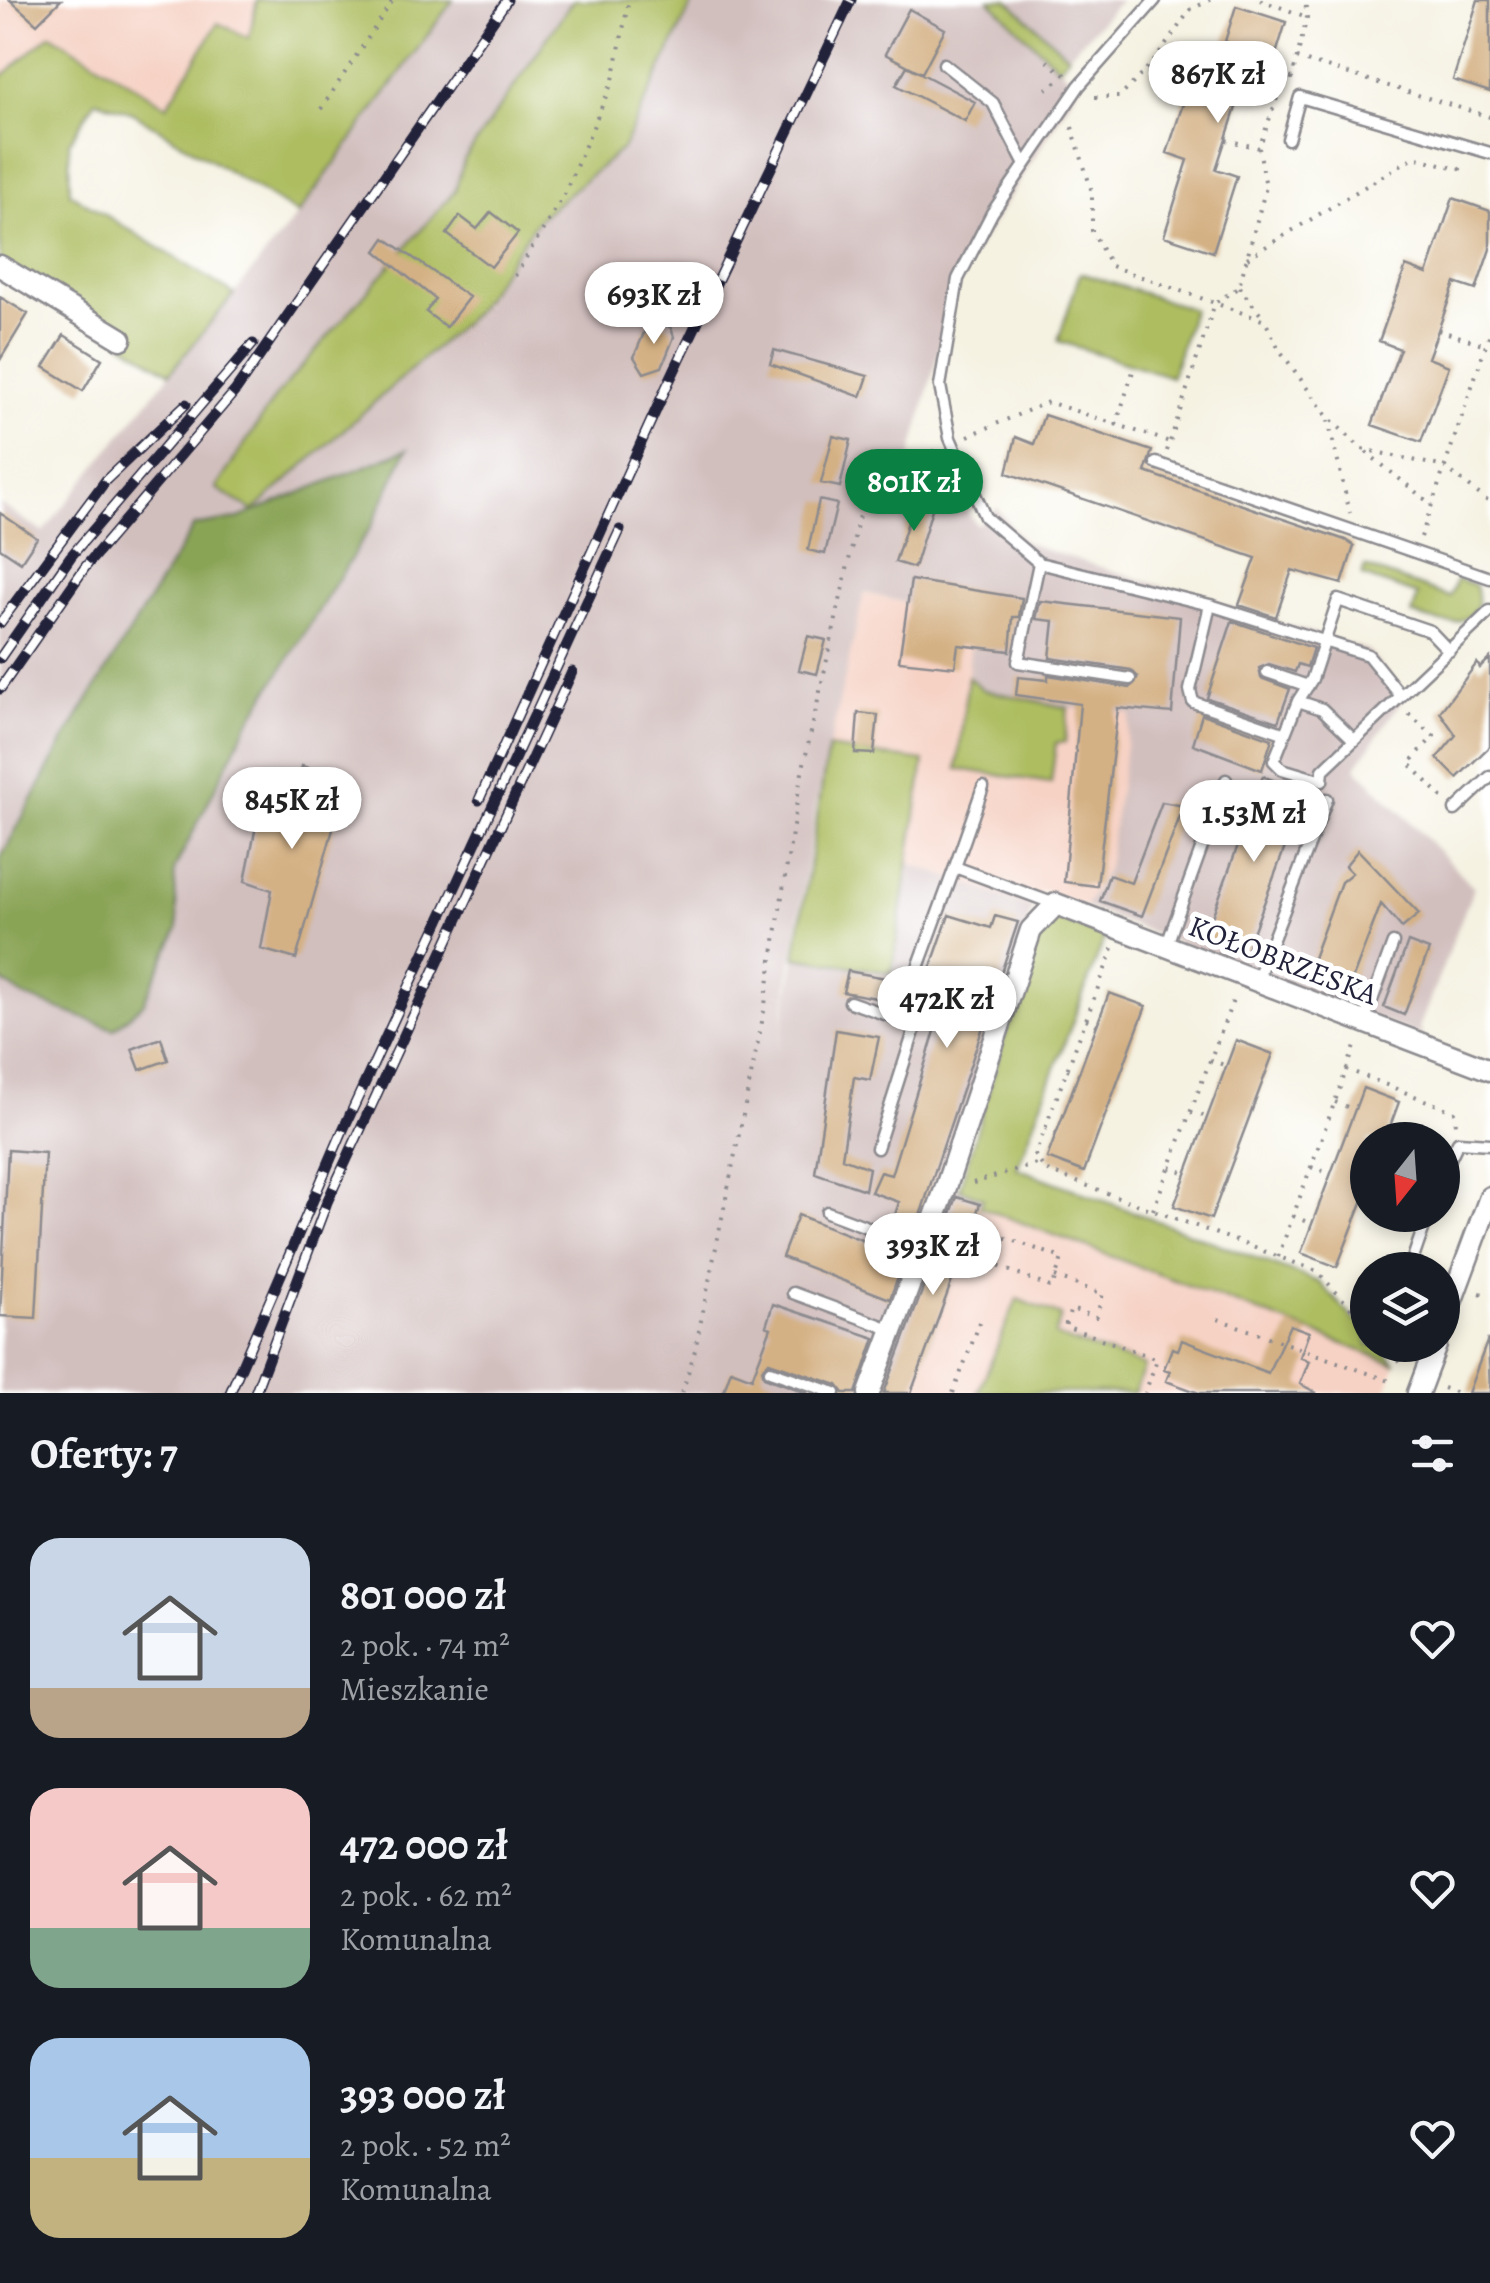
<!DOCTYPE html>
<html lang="pl">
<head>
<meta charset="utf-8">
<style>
  body { margin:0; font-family:Alegreya,serif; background:#242831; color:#f1f3f6; height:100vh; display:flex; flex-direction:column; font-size:38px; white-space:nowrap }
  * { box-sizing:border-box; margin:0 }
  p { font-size:32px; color:#9ea1a6 }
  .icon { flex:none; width:55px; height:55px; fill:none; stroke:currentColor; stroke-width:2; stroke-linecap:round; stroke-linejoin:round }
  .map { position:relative; height:1393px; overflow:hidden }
  .sheet { display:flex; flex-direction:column; background:#171b24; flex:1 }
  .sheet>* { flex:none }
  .needle { width:65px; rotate:197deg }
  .tools { position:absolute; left:1350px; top:1122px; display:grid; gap:20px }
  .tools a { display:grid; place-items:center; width:110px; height:110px; border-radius:50%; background:#171b24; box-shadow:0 5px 15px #0003; font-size:50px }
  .price { position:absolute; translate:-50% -85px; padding:0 22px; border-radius:35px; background:#fff; color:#222; font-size:32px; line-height:65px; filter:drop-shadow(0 2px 5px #0008) }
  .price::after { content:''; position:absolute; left:50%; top:60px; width:30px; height:22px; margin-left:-15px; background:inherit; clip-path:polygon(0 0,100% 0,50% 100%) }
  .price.selected { background:#0b8043; color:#fff }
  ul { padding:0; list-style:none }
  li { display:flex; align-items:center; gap:30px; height:250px; padding:0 30px }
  li span { display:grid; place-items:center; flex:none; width:280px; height:200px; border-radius:30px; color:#555 }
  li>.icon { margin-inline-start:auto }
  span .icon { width:120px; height:120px; fill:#fffc; stroke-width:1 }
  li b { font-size:42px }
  h2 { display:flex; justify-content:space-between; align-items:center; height:120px; padding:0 30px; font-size:42px }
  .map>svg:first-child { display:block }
</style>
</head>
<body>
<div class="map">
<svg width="1490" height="1393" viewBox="0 0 1490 1393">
  <rect width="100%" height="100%" fill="#fff"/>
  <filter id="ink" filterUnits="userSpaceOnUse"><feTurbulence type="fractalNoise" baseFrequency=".01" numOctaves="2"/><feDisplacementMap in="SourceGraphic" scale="20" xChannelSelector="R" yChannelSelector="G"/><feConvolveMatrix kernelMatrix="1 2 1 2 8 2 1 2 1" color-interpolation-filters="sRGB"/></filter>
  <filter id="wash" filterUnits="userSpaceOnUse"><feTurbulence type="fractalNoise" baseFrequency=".0048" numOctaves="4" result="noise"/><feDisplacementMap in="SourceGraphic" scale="40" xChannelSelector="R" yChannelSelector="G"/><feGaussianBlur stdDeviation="2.25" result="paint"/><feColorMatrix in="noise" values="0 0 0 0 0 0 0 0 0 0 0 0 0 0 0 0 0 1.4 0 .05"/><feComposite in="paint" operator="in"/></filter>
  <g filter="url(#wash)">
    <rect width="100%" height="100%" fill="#f5f2e2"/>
    <path fill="#f6d2c4" d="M0,0H257L249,39L217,24L167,106L51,34L0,77Z
      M863,593L972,619L1132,714L1107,868L1085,907L1042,890L1027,906L908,863L924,761L828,748Z
      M980,1207L1396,1364L1385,1393H912Z"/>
    <path fill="#d1bfbe" d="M453,0H573L464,159L455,191L276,396L217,489L252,511L473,314L538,218L623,148L694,0H989L1079,86L958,279L910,460L943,478L977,525L997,508L1023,541L1043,549L1368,650L1405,696L1356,767L1474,887L1419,1028L1424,1037L1085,907L1107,868L1131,714L1039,705L983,690L968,677L972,618L864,593L817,801L776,1062L795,957L892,973L908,863L1033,907L942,1182L984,1198L912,1393H0V504L43,532L298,214Z
      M1008,0H1121L1068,56Z"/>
    <path fill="#adbd60" stroke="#68704e" stroke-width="2.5" d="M257,0H453L298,214L133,113L96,100L69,142L70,193L234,294L170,373L0,264V78L51,34L167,106L218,23L249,38Z
      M573,0H694L623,148L538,219L473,314L253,511L216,488L276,396L455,191L464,160Z
      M989,0H1008L1068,56L1059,68Z
      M1080,273L1193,309L1171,377L1058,341Z
      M1365,567L1450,597L1457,579L1475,585L1479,604C1461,632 1439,623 1412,614L1418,595L1362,576Z
      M968,677L984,690L1068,708L1065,742L1056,743L1051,783L957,769Z
      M828,748L924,761L892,973L795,957Z
      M1056,918L1105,937L1017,1168L1319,1282L1367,1333L1368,1345H1379L1396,1364L980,1207L983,1198L959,1189L1036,934Z
      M1017,1299L1061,1316L1055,1336L1145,1366L1134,1393H978Z"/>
    <path fill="#8aa456" stroke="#566348" stroke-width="2.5" d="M407,449L371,527L247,725L174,870L178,929L143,1004L114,1029L25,997L0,980V859L67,735L194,526L236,519Z"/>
    <g id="blocks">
      <path fill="#d4b184" d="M10,0H61L37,24Z
        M1478,0H1490V92L1453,80Z
        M1236,6L1286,22L1262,99L1241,92L1216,169L1237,176L1213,252L1164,236L1188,160L1167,153L1192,76L1212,83Z
        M909,9L945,29L922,73L885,54Z
        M907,66L975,102L965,121L896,85Z
        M1453,198L1490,211V249L1476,290L1455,283L1428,358L1449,366L1421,442L1372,425L1400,349L1379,341L1406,266L1427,274Z
        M491,212L518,233L491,267L447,234L460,216L477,229Z
        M385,238L469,297L446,327L426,312L435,299L376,251Z
        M0,297L28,314L0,360Z
        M660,321L671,328L674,337L662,367L644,373L634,357L646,328Z
        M64,335L102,359L83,391L44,367Z
        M774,350L868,376L861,397L770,364Z
        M1044,415L1152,451L1145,472L1345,540L1354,546L1342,584L1292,570L1276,617L1239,605L1256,558L1007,473L1016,437L1034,444Z
        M833,436L851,440L840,487L821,483Z
        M819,500L837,504L825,554L808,550Z
        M915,500L933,506L914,568L895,562Z
        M0,513L37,538L21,562L0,548Z
        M911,580L1022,598L1019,617H1013L1010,651L958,645L955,667L899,661Z
        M1040,601L1180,617L1172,713L1118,708L1097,886L1064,882L1080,704L1016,695L1018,677L1048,680V675L1130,688L1138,677L1131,670L1050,658L1054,621L1036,619Z
        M1232,621L1313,648L1307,667L1298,664L1295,672L1269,664L1259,668L1261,678L1290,689L1278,722L1207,698Z
        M808,636L826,640L817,674L799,670Z
        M1490,658V746L1457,778L1437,758L1456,735L1440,712L1477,663L1480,668Z
        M858,713L878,715L874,754L855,753Z
        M1202,714L1272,739L1262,770L1193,744Z
        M302,766L347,780L296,959L261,949L272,890L245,881L256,826L252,825L266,777L297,786Z
        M1263,776L1305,794L1245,954L1204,939Z
        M1162,802L1184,806L1142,916L1100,901L1109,875L1131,883Z
        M1358,850L1419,914L1402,928L1381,904L1347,993L1306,977L1341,882L1352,873L1345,866Z
        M949,915L991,928L995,916L1018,922L918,1222L895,1215L899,1202L871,1192L880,1172L891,1175L942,1008L919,1001Z
        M1408,942L1429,950L1404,1015L1384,1007Z
        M848,971L891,979L887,1000L843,992Z
        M1109,993L1146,1006L1084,1172L1047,1158Z
        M836,1030L879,1037L870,1080L854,1077L842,1158L869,1168L865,1190L815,1173Z
        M161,1038L168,1060L140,1070L132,1049Z
        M1236,1040L1273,1054L1211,1219L1174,1206Z
        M1363,1088L1399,1102L1385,1140H1368V1187L1337,1267L1301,1253Z
        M8,1150L45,1153L36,1318L0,1316Z
        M957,1197L980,1204L911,1393H884Z
        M798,1215L905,1257L890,1299L782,1257Z
        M773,1304L875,1338L856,1393H844L838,1385L769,1362L762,1369L764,1377L808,1393H723L731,1370L752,1378L771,1328L766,1326Z
        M1290,1325L1309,1332L1300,1357L1309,1361L1300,1384L1317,1393H1199L1166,1381L1170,1371L1164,1369L1172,1348L1178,1350L1182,1340L1268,1373Z
        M1488,1339L1490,1393H1468Z"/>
    </g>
  </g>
  <g filter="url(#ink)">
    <use href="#blocks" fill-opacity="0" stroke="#8c8a8e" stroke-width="2.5"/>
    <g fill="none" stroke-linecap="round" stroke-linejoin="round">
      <defs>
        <path id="service" d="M1155,0L1079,86L992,213L958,279L940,386L950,438L985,517L1039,563L1210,605L1368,655L1401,696
          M944,64L993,103L1025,165
          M1288,139L1300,97L1490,153
          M1156,463L1490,578
          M1039,563L1018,662L1130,679
          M1210,605L1190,690L1193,702L1283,733
          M1449,651L1430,631L1338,600L1312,679L1298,701L1274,761L1282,769L1322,781L1323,770L1490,611
          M1267,672L1308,686
          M1298,701L1322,709L1354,740
          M1455,810L1490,777
          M955,867L983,787
          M1166,947L1226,780
          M1257,980L1327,799
          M850,1002L899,1019
          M1364,1022L1393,943
          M877,1148L916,1025L899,1019L955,867L1055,904
          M1442,1175L1458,1142L1490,1144
          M827,1212L923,1248
          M1409,1270L1428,1215
          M793,1293L893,1330
          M770,1371L835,1393"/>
        <path id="minor" d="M0,266L121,339
          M1442,1327L1490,1197
          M869,1393L945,1190L1031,930L1056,904L1490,1070
          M1418,1393L1436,1345"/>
      </defs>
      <use href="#service" stroke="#8c8a8e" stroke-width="15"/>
      <use href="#minor" stroke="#8c8a8e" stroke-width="25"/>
      <path stroke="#8c8a8e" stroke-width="4" stroke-dasharray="2.5 8" stroke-linecap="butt" d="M1260,0L1307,17
        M1297,58L1490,117
        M1047,61L1067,76
        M1046,89L1062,78
        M1095,97H1120L1155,60L1190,10L1210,0
        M321,109L393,0
        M1072,127L1092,192V231L1111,266L1265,321L1279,349L1327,416L1362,449L1445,467L1490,503
        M1226,140L1259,148
        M1247,258L1414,157L1460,169L1463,162
        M515,276L564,195L613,80L629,0
        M1239,287L1264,319
        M1438,330L1486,345
        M1328,420L1350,513
        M1116,425L1135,365
        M968,436L1048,402L1170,442
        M1167,451L1215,303L1239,287L1266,187L1259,148L1285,76L1292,78L1307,17L1305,0
        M1366,452L1432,505
        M1421,537L1490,333
        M1409,714L1434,736L1409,763L1445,800
        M1113,948L1035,1155L1045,1170L1317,1271L1368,1327
        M1086,1019L1097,1025
        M1210,1060L1227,1066
        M1067,1069L1079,1074
        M1346,1069L1455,1112L1456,1125
        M1335,1102L1355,1110
        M1191,1112L1207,1117
        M1045,1128L1057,1133
        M1170,1167L1186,1173
        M1311,1167L1331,1174
        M973,1183L1040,1163
        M1153,1210L1235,995
        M1293,1216L1312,1224
        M995,1234L1062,1258L1052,1288L986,1261Z
        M1278,1257L1357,1041
        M1055,1277L1103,1294L1096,1317L1071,1309L1065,1326L1157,1359L1145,1393
        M1480,1293L1490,1296
        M1218,1319L1390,1381
        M1384,1345L1404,1366
        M1443,1388L1458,1393
        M682,1393L695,1350L763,1017L800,782L859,515L882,475L936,450
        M953,1393L982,1317"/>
      <use href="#service" stroke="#fff" stroke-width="10"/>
      <use href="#minor" stroke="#fff" stroke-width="20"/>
      <defs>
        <path id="rail" d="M0,623L106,480L186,404
          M0,658L71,556L253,344
          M0,689L86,566L236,390L507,0
          M479,800L666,388L851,0
          M230,1393L343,1130L620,530
          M255,1393L327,1202L572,672"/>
      </defs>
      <use href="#rail" stroke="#22223b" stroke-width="11"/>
      <use href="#rail" stroke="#fff" stroke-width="8" stroke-dasharray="22" stroke-linecap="butt"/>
    </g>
  </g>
  <g text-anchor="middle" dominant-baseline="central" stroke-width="10" stroke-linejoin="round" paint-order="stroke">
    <g font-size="30" fill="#22223b" stroke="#fff">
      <text transform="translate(1283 960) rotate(21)">KOŁOBRZESKA</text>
    </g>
  </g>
</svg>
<div class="tools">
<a><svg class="needle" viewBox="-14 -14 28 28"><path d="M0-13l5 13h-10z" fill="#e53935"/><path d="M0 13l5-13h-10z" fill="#9ea1a6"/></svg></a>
<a><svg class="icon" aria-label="layers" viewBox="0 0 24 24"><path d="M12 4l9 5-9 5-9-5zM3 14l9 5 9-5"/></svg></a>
</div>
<b class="price" style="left:1218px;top:126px">867K zł</b>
<b class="price" style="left:654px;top:347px">693K zł</b>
<b class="price selected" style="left:914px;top:534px">801K zł</b>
<b class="price" style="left:292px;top:852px">845K zł</b>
<b class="price" style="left:1254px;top:865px">1.53M zł</b>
<b class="price" style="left:947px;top:1051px">472K zł</b>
<b class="price" style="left:933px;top:1298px">393K zł</b>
</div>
<section class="sheet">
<h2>Oferty: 7<svg class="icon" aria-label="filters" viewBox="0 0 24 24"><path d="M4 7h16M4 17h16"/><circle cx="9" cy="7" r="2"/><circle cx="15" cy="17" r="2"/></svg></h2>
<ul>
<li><span style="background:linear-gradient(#c9d6e8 75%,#b9a48a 0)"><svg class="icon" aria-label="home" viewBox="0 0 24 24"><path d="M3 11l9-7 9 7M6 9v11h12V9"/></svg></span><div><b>801 000 zł</b><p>2 pok. · 74 m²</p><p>Mieszkanie</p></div><svg class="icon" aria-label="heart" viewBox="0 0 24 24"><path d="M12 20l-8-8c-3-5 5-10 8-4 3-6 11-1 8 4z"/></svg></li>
<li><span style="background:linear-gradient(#f6c9c9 70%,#7fa58c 0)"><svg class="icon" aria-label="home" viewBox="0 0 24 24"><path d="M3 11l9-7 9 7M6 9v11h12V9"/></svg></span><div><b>472 000 zł</b><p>2 pok. · 62 m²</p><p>Komunalna</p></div><svg class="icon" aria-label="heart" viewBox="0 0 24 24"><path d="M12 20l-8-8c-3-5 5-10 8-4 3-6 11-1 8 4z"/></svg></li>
<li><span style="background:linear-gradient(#a9c7e8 60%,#c2b280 0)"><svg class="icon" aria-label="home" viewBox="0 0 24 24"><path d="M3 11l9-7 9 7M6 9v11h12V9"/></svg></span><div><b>393 000 zł</b><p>2 pok. · 52 m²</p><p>Komunalna</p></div><svg class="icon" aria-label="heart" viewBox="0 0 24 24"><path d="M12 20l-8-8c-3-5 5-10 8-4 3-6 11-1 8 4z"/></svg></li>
</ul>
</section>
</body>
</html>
